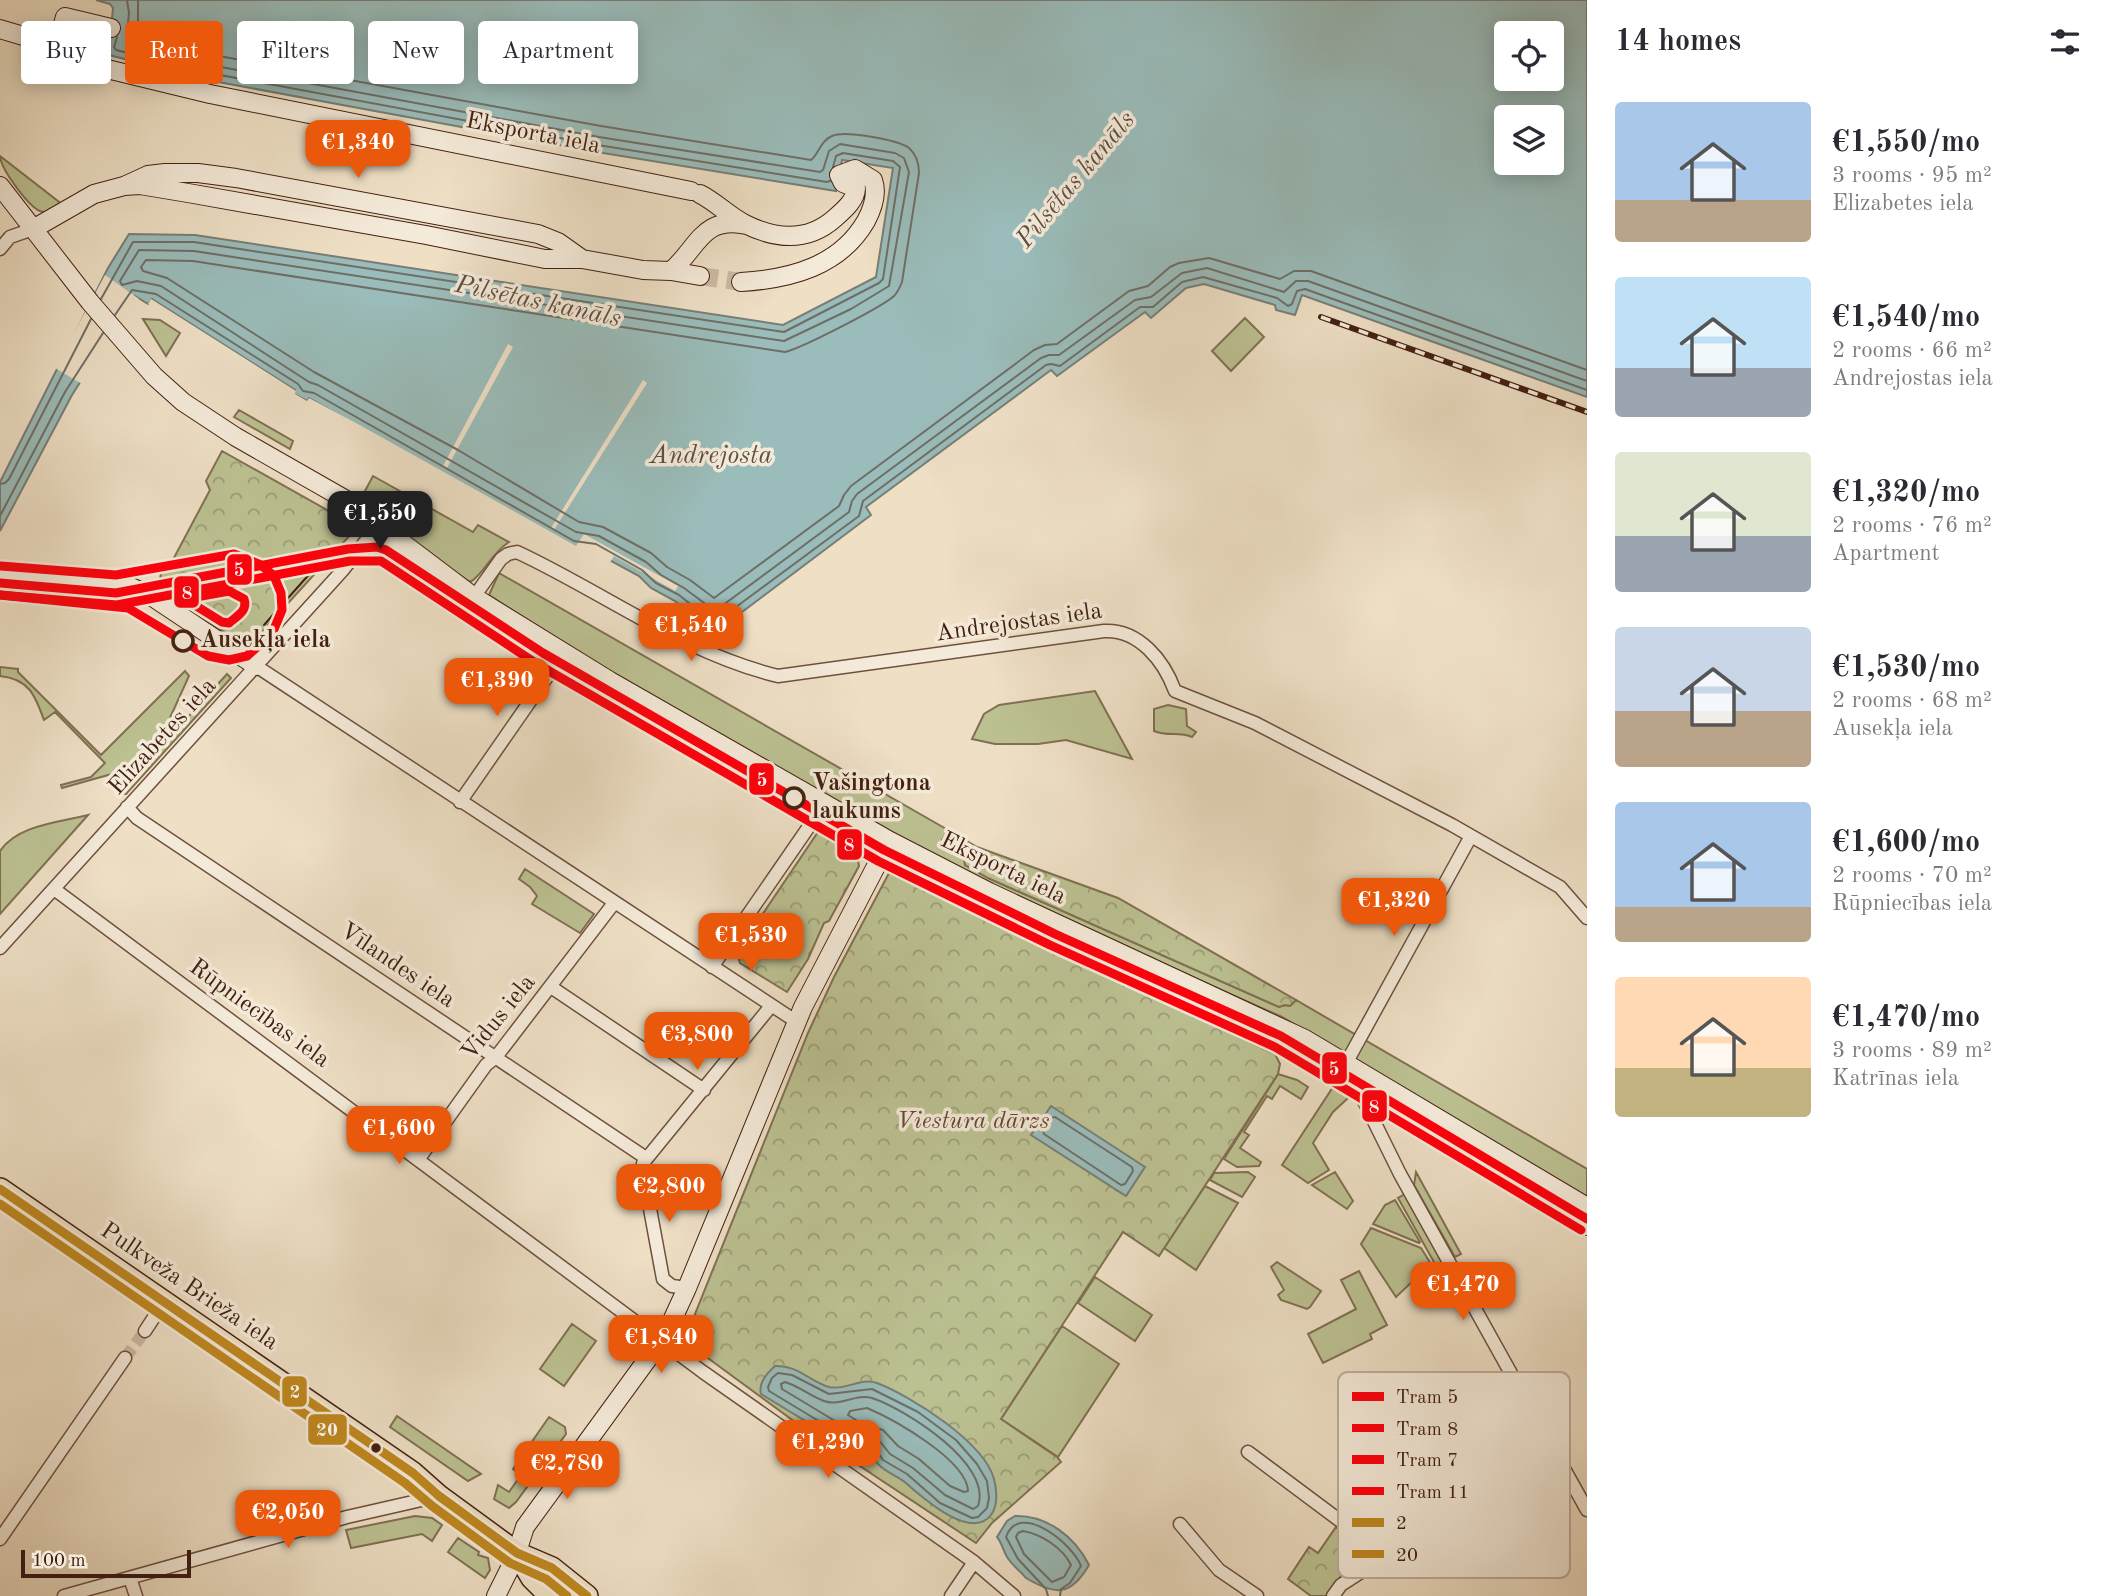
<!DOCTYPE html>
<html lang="en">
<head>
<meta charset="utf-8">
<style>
  body { margin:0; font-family:"Old Standard TT",serif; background:#f2f2f3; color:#2b2b33; height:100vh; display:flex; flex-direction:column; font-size:26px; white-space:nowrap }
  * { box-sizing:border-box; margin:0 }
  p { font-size:23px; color:#7c7c81 }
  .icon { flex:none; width:38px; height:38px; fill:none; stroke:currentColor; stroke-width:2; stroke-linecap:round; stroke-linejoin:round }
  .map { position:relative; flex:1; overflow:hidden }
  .details { display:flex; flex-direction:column; background:#fff; width:525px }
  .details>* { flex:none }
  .top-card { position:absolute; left:21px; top:21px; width:665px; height:63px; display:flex; gap:14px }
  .tools { position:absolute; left:1494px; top:21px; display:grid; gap:14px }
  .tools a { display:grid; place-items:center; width:70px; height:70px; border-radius:7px; background:#fff; box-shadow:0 4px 18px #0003; font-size:35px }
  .scale { position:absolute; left:21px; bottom:18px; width:170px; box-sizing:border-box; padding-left:7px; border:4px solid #442011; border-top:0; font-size:19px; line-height:24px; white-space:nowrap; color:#442011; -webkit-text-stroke:5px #f4ead9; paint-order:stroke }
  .price { position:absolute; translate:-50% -60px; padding:0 16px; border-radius:14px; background:#ea580c; color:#fff; font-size:23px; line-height:46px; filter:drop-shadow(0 2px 4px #0008) }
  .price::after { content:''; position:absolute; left:50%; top:42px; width:21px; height:16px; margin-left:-10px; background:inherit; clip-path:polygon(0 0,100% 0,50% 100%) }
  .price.active { background:#222; color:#fff }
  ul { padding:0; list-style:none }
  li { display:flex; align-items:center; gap:21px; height:175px; padding:0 28px }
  li span { display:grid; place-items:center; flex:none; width:196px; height:140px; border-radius:7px; color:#555 }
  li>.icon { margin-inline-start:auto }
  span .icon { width:84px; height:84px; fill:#fffc; stroke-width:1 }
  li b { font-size:30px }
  h2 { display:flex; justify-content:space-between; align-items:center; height:84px; padding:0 28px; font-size:30px }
  .tag { padding:0 24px; border-radius:7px; background:#fff; box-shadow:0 4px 18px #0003; font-size:24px; line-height:63px }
  .tag.active { background:#ea580c; color:#fff }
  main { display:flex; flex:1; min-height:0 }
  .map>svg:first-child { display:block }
</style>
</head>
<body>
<main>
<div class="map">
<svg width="1587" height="1596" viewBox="0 0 1587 1596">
  <defs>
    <pattern id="park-crowns" width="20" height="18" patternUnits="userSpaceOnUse" patternTransform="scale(1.75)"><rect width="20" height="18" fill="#bcc192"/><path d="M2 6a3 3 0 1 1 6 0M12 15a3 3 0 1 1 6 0" fill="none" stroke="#9a9c76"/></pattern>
  </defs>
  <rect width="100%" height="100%" fill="#eedfc5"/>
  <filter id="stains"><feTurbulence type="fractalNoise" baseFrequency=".00286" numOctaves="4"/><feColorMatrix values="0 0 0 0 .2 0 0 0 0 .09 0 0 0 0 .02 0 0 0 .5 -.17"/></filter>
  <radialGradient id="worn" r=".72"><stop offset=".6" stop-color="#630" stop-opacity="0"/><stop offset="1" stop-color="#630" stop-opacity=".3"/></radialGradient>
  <path fill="#bcc192" stroke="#807052" stroke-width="2" d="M0,156L63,205C57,209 50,214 43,212C30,210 1,169 0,156Z
    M1245,318L1264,337L1231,371L1212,351Z
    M143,319L160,320L180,333L166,356Z
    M239,410L293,441L290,449L234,417Z
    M373,476L473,532L478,525L509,542C491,553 483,576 470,582C450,568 428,556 411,540C392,522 390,506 365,491Z
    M499,573L948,830L942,840L944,845L963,855L988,878L1279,1007L1285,1005L1290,1006L1296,1000L1587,1169V1200L1282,1017L987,885L620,681L489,595Z
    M0,667L18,669V672L101,755L185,671L189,676L169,720L168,730L133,768L62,788L61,785L91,777L105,763L55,712L44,720C35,695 29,679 0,676Z
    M227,674L231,678L126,794H118Z
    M1095,691L1132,759L1066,740L1038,744H995L972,739L984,714L999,705Z
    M1168,705L1186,709L1187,726L1196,732L1192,737C1180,731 1167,737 1154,731V709Z
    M88,815L0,914V851C17,825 60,822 88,815Z
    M525,869L594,914L580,933L532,904L537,896L530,887L519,879Z
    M1278,1074L1297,1080L1308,1087L1301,1099L1280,1086L1272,1099L1267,1096L1244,1132L1249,1135L1240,1148L1261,1162L1259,1166L1237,1167L1224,1159Z
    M1336,1085L1342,1088L1348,1098L1333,1112L1313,1143L1329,1170L1308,1183L1282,1165L1333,1087Z
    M1248,1172L1255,1177L1242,1197L1210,1180L1214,1173Z
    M1335,1172L1353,1201L1347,1209L1312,1185Z
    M1416,1172L1461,1254L1455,1257L1414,1185Z
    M1205,1186L1238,1203L1196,1270L1164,1248Z
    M1405,1194L1469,1308L1462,1312L1398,1198Z
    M1395,1200L1420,1242L1419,1243L1373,1224L1385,1205Z
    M1371,1228L1421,1248L1431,1264L1413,1274L1414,1280L1396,1297L1361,1244Z
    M1277,1262L1321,1291L1310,1307L1307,1309L1281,1300L1278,1295L1284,1290L1271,1267Z
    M1359,1271L1387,1325L1370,1334L1372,1339L1323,1363L1308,1334L1356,1309L1341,1280Z
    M1095,1277L1152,1315L1135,1341L1078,1303Z
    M572,1324L596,1341L564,1386L540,1369Z
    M1062,1326L1119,1364L1058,1457L1001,1419Z
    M397,1416L481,1474L468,1481L390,1427Z
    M549,1417L565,1427L566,1434L516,1502L509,1508L494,1499L498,1485L509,1492L521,1475L513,1469Z
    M415,1516L432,1518L442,1525L432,1541L422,1534L351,1548L346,1530Z
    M458,1538L479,1552L478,1555L488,1558L490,1570L485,1578L448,1552Z"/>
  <path fill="url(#park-crowns)" stroke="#807052" stroke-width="2" d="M222,451L352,524L353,532L249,646L159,594L161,571H167L210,490L206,481Z
    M948,830L977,847L1118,898L1296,1000L1290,1006L1285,1005L1279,1007L988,878L965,865L963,855L944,845L942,840Z
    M818,832H828L856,849L859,866L829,921L824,923L808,959L787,992L740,963L737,952Z
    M889,873L1275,1054L1280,1064L1278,1074L1159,1256L1123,1232L1001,1419L1057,1457L1061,1462L992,1523L976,1543L810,1433L690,1345L687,1334L808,1033L834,977Z
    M1336,1527L1371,1552L1368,1557L1344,1572L1326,1596H1311L1288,1579L1309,1547L1318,1553Z"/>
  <path fill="#9abcba" stroke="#787e76" stroke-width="2" fill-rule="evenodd" d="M96,0H1587V397L1302,295L1295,315L1276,310L1275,305L1204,284L1186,288L1151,318L1145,312L1057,376L1051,370L866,507L871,515L718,630L700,621L675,601L651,588L639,576L593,551L573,548L309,398L307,401L294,394L295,390L152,299L148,304L135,296L72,395L0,531V482L108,268L129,234L195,235L783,325L876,277L893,168L842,160L836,191L597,152L202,79L105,54L111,28L113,8L110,4ZM1507,33H1552V79H1507ZM1507,117H1552V163H1507Z
    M1051,1106L1145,1167L1126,1196L1031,1135Z
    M775,1366C798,1365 809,1381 829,1387C845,1391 861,1377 877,1383C911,1396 984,1442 994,1479C997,1490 998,1506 991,1515C971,1541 923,1498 906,1483C898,1476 887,1473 879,1465C876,1462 873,1457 870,1453L850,1448L761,1394C758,1383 767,1373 775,1366Z
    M1015,1516C1047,1515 1075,1537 1089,1565C1071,1596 1056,1596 1026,1578C1020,1571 1012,1565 1007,1557C1003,1550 1002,1543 997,1537L1007,1521Z"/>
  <path fill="#eedfc5" d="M105,275L139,299L82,384L55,368Z
    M151,299L296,391L295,394L307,401L309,398L356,423L576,546L584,534L678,586L675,591L614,556L609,564L592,554L571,551L311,403L306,404L293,397L291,392L152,304L151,306L148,304Z
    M508,344L513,347L447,468L443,466Z
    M643,380L647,383L554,530L551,528Z"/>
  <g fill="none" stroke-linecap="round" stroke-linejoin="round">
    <path stroke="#6f6e66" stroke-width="2" d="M127,0L129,13L126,44L205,64L599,137L820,172L823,170L829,151L840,144L895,153L904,158L909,172L889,286L851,309L784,341L194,251L139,250L120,281L122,285L137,281L161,286L309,382L318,385L576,532L599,536L646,562L661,575L684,588L715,611L849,512L852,501L857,494L1041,358L1049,355H1059L1135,300L1151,297L1182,273L1207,268L1284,292L1296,281H1308L1587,381
      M138,0V37L208,54L601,126L811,160C819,154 820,141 832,136C845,130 898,140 909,148C917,155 919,163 919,173L902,282C900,287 898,292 894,296C882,307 802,348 785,352L193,261L146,260L141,267L143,271L167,278L314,372L458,450L579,522L603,527L651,553L667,567L690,580L714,598L839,506L844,495L851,486L1034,350L1045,345L1057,344L1129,291L1148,286L1170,267L1179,263L1209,258L1280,279L1294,271H1311L1587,370
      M117,37L114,47L116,50L204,72L598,145L827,182L830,181
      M101,299L133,242H194L784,332L879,283L883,279L900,167L893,161L843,153L836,156L833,167
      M115,315L132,290L156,294L298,384L303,391L314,393L574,541L596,544L642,570L656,583L679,595L704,615L717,621L859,516L863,501L1046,365L1051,364L1060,366L1140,307H1153L1182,282L1203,277L1277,298L1288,306L1292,304L1297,291L1305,289L1587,390
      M0,484L5,483L9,479L91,319
      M0,516L65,392L103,333
      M1055,1117L1132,1167L1133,1171L1125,1184L1121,1185L1044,1134L1043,1131L1051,1118Z
      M778,1373L792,1375L829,1394L872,1389L918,1412L956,1440L977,1464L987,1481L989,1498L987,1508L978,1517L972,1518L940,1503L907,1474L883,1460L874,1447L852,1441L769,1391L768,1387L772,1378Z
      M785,1382C799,1386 810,1396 824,1401C840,1407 856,1393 872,1398C905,1409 993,1464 978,1506L973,1509L945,1495L913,1468L890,1454L878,1439L855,1433L782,1389L781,1384Z
      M867,1408C893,1419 967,1460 968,1491L964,1492L950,1486L919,1459L898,1446L883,1430L859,1422L848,1415L850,1411Z
      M1023,1531C1041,1534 1063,1548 1071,1565L1064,1577L1052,1582L1024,1554L1016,1537L1018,1533Z
      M1048,1596L1046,1589L1018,1559L1006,1537C1019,1500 1073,1544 1081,1566L1070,1583L1061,1589L1060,1596"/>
    <path stroke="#ccb9a1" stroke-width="12" stroke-dasharray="12 6" stroke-linecap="butt" d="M125,1358L145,1331"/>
    <path stroke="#ccb9a1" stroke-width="18" stroke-dasharray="18 9" stroke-linecap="butt" d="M700,276L741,282"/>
    <defs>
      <path id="street" d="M0,249L10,237L33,229
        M356,554L371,553L389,557
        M471,601L501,559L508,554L517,552C605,593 683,653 778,676L1104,631C1139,629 1164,661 1175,691L1255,723L1452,825L1560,887L1587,918
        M256,666L797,1022
        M460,802L558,661
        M127,807L137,818L646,1158
        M54,889L703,1372L974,1562L1014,1596
        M0,948L342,571L377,527
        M712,967L819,812
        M551,987L704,1090
        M1349,1058L1471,836
        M1358,1089L1400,1174L1587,1510
        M418,1160L486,1065L496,1057L614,903
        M687,1288L672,1286L663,1279L643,1171V1163L771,1006
        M145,1331L164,1302
        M1248,1452L1386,1555
        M1180,1524L1219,1570L1257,1596
        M0,1539L125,1358
        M130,1578L136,1596
        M64,1596L347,1517L439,1496
        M951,1596L974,1562
        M1333,1596L1341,1585L1406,1543L1561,1462"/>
      <path id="secondary" d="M0,29L57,46L107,69L210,94L691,191
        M57,46L65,17L111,28
        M0,186L90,302L154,376L183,402L236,437L355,505L377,527L389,557L468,612L555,666L882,854L1025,927L1287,1048L1587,1226
        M124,186L140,185L188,193L426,235L545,259H582L643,270L671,271L700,276
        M700,194C716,202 729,216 745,224C777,240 808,242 835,218C844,210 856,200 856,188L843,183L839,175L855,169L873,180C878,194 873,208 866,221C840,266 791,279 741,282
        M33,229L94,194L124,186L148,175L165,173H198L236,178L538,234L558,242L582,259
        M671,271C698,248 702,215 747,225
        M377,527L388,532L474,597L610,681L890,841L989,892L1305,1039L1587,1207
        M0,572L117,581L151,596L256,666
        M496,1596L515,1558L525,1527L652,1353L670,1325L687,1288L803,1007L886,847"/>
      <path id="primary" d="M0,1189L413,1473L439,1496L517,1553L552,1568L587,1596
        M517,1553L532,1578L550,1596"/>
    </defs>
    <use href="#street" stroke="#6e503e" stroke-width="15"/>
    <use href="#secondary" stroke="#442011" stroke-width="20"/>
    <use href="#primary" stroke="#442011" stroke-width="24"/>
    <use href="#street" stroke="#f4ead9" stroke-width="12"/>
    <use href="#secondary" stroke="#f4ead9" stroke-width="18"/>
    <use href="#primary" stroke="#eedfc5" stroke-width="21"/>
    <path stroke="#442011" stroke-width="2" d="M264,625L313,570"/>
    <defs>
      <path id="rail" d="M1321,317L1587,412"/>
    </defs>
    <use href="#rail" stroke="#442011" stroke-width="6"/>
    <use href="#rail" stroke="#f4ead9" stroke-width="3.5" stroke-dasharray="10" stroke-linecap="butt"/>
    <defs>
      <path id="bus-1" d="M0,1189L413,1473L439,1496L517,1553L552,1568L587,1596"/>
      <path id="bus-2" d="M0,1204L405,1483L432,1506L510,1563L546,1579L567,1596"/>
    </defs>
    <use href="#bus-1" stroke="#f4ead9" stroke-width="14"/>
    <use href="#bus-2" stroke="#f4ead9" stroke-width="14"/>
    <use href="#bus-1" stroke="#bf8820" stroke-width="9"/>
    <use href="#bus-2" stroke="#bf8820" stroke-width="9"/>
    <defs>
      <path id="tram-1" d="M0,583L116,593L348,549L377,547L386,550L543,653L884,850L1055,934L1281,1036L1587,1219"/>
      <path id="tram-2" d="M0,595L117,605L350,561H381L537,664L878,861L1050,945L1275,1047L1581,1230"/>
      <path id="tram-3" d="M0,595L128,608L208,656L229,660L247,656L272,634L282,610L281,593L274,576L261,565L234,554L116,575L1,566"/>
      <path id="tram-4" d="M229,591L244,599C248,611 237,616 229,623L222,622L185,599Z"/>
    </defs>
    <use href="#tram-1" stroke="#f4ead9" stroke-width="14"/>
    <use href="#tram-2" stroke="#f4ead9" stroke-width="14"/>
    <use href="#tram-3" stroke="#f4ead9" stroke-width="14"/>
    <use href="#tram-4" stroke="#f4ead9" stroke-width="14"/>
    <use href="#tram-1" stroke="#ff000c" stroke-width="9"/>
    <use href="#tram-2" stroke="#ff000c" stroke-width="9"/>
    <use href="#tram-3" stroke="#ff000c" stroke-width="9"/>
    <use href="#tram-4" stroke="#ff000c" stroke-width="9"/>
  </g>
  <g fill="#f4ead9" stroke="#442011" stroke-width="3.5">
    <circle cx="183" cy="641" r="10"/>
    <circle cx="794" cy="798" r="10"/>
  </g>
  <circle fill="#442011" stroke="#f4ead9" stroke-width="2.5" cx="376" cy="1448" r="6"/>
  <g text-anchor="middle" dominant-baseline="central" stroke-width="7" stroke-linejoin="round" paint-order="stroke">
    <g font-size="24" fill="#442011" stroke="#f4ead9">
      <text transform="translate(533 134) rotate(11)">Eksporta iela</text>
      <text transform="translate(1019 623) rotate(-8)">Andrejostas iela</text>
      <text transform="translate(163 737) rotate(-48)">Elizabetes iela</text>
      <text transform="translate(1003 869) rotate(26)">Eksporta iela</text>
      <text transform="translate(397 966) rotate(34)">Vīlandes iela</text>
      <text transform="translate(259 1014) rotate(36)">Rūpniecības iela</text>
      <text transform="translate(499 1018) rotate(-51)">Vidus iela</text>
      <text transform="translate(189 1287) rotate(34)">Pulkveža Brieža iela</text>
    </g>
    <g font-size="24" font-weight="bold" fill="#442011" stroke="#f4ead9" text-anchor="start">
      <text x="200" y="641">Ausekļa iela</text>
      <text x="812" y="784">Vašingtona<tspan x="812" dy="28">laukums</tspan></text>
    </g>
    <g font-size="24" font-style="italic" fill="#624831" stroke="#f4ead9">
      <text x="973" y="1122">Viestura dārzs</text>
    </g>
    <g font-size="26" font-style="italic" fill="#5e4f44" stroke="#f4ead9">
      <text transform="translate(1076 180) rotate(-50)">Pilsētas kanāls</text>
      <text transform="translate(538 302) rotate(12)">Pilsētas kanāls</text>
      <text x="711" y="456">Andrejosta</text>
    </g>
  </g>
  <rect x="1338" y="1372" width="232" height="206" rx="10" fill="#f4ead9" stroke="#bfad9d" stroke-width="2"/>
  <rect x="1352" y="1392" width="32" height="9" fill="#ff000c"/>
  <rect x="1352" y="1424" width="32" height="8" fill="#ff000c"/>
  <rect x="1352" y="1455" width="32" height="9" fill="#ff000c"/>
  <rect x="1352" y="1487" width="32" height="8" fill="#ff000c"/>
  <rect x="1352" y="1518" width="32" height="9" fill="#bf8820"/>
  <rect x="1352" y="1550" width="32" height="8" fill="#bf8820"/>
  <g font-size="19" fill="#442011">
    <text x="1396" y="1403">Tram 5</text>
    <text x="1396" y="1435">Tram 8</text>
    <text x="1396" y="1466">Tram 7</text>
    <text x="1396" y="1498">Tram 11</text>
    <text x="1396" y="1529">2</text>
    <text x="1396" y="1561">20</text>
  </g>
  <g stroke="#f4ead9" stroke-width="2.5">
    <rect x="226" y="553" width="27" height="33" rx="7" fill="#ff000c"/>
    <rect x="173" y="575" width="27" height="34" rx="7" fill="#ff000c"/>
    <rect x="748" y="762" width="27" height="34" rx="7" fill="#ff000c"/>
    <rect x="836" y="828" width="27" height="33" rx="7" fill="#ff000c"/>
    <rect x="1321" y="1051" width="27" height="34" rx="7" fill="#ff000c"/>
    <rect x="1361" y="1089" width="27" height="34" rx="7" fill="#ff000c"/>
    <rect x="281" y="1375" width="27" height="33" rx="7" fill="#bf8820"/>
    <rect x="307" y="1413" width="41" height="33" rx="7" fill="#bf8820"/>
  </g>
  <g font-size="19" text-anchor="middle" font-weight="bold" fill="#fff">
    <text x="239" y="576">5</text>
    <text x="187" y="599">8</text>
    <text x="762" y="786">5</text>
    <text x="849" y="851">8</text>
    <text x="1334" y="1075">5</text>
    <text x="1374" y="1113">8</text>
    <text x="295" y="1398">2</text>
    <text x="327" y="1436">20</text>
  </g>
  <rect width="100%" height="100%" filter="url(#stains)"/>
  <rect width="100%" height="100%" fill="url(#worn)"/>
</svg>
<div class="tools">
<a><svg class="icon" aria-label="locate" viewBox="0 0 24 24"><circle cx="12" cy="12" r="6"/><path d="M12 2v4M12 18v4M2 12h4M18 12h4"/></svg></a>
<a><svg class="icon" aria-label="layers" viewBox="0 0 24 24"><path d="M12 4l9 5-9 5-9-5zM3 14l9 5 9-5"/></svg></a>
</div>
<div class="scale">100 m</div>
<b class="price" style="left:358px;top:180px">€1,340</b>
<b class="price active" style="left:380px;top:551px">€1,550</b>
<b class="price" style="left:691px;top:663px">€1,540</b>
<b class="price" style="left:497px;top:718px">€1,390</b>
<b class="price" style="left:1394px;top:938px">€1,320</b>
<b class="price" style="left:751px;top:973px">€1,530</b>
<b class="price" style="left:697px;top:1072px">€3,800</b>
<b class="price" style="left:399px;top:1166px">€1,600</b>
<b class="price" style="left:669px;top:1224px">€2,800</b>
<b class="price" style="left:1463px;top:1322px">€1,470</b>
<b class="price" style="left:661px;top:1375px">€1,840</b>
<b class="price" style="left:828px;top:1480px">€1,290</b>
<b class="price" style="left:567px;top:1501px">€2,780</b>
<b class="price" style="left:288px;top:1550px">€2,050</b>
<div class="top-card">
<a class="tag">Buy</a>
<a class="tag active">Rent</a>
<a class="tag">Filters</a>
<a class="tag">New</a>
<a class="tag">Apartment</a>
</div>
</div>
<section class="details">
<h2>14 homes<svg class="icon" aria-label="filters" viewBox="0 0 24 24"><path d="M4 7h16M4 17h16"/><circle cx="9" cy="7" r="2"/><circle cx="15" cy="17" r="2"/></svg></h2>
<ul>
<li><span style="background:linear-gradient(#a9c7e8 70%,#b9a48a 0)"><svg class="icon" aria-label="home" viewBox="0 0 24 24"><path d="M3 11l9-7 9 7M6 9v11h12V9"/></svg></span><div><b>€1,550/mo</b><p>3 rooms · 95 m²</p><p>Elizabetes iela</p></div></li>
<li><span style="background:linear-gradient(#bfe0f5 65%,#9aa5b1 0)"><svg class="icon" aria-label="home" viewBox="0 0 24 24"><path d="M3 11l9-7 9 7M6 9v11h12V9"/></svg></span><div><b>€1,540/mo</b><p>2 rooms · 66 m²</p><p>Andrejostas iela</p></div></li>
<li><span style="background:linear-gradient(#dfe7d0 60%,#9aa5b1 0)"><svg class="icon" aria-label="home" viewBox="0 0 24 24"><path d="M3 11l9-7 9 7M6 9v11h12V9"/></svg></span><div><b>€1,320/mo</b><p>2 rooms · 76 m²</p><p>Apartment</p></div></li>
<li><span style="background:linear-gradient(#c9d6e8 60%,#b9a48a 0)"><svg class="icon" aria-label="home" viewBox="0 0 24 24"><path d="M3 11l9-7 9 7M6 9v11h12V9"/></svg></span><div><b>€1,530/mo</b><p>2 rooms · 68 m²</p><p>Ausekļa iela</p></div></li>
<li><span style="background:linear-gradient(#a9c7e8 75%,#b9a48a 0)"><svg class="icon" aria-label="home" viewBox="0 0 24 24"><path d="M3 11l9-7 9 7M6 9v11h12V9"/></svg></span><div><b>€1,600/mo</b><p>2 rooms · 70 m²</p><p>Rūpniecības iela</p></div></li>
<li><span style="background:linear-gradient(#ffd9b3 65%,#c2b280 0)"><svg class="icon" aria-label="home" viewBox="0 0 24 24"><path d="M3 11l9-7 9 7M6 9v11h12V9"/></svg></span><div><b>€1,470/mo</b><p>3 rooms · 89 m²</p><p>Katrīnas iela</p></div></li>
</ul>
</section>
</main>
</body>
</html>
